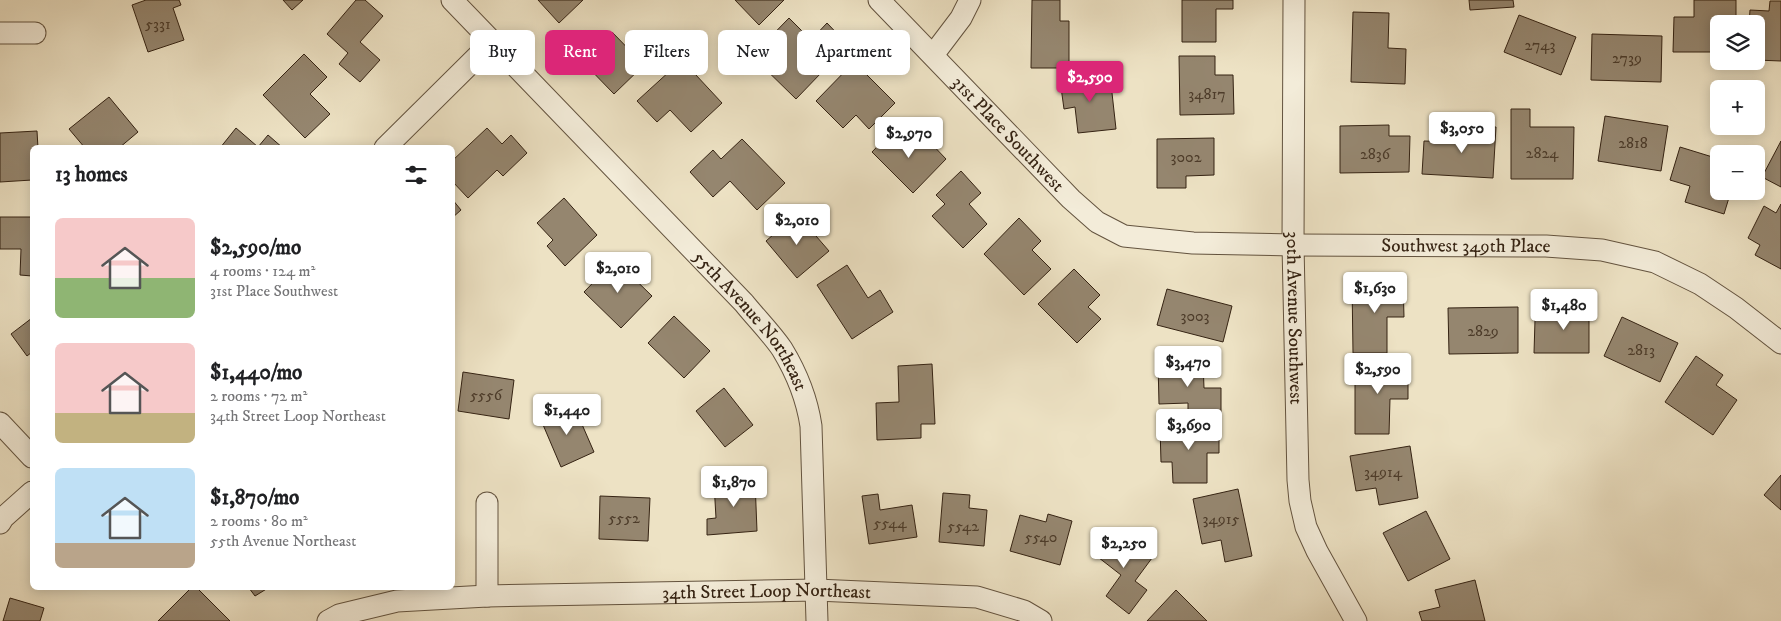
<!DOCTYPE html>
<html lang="en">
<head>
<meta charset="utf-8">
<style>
  body { margin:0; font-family:"IM FELL DW Pica",serif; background:#f2f2f2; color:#202124; height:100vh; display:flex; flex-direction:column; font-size:19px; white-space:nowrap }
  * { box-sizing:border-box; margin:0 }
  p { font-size:16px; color:#757577 }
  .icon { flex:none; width:28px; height:28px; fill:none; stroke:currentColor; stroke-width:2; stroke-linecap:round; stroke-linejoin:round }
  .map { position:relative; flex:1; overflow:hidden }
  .side { position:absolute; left:30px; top:145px; width:425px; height:445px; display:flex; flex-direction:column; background:#fff; border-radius:8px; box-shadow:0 2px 12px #0003 }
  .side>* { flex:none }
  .top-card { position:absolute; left:470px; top:30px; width:475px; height:45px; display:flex; gap:10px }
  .buttons { position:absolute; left:1710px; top:15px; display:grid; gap:10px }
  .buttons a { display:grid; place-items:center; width:55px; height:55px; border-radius:8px; background:#fff; box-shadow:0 2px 12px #0003; font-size:25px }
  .price { position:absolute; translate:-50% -42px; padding:0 11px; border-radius:5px; background:#fff; color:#222; font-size:16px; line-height:32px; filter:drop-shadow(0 1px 2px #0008) }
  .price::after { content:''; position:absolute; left:50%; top:30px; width:15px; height:11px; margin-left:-8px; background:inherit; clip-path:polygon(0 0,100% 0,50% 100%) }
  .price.on { background:#db2777; color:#fff }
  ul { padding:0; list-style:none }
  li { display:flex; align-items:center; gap:15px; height:125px; padding:0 25px }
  li span { display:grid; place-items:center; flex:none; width:140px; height:100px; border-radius:8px; color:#555 }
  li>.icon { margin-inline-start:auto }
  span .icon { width:60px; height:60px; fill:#fffc; stroke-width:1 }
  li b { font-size:21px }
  h2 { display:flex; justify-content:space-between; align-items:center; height:60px; padding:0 25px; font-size:21px }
  .pill { padding:0 18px; border-radius:8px; background:#fff; box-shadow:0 2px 12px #0003; font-size:18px; line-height:45px }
  .pill.on { background:#db2777; color:#fff }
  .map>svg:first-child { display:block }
</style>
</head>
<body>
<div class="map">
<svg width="1781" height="621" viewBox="0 0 1781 621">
  <rect width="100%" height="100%" fill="#ede2c4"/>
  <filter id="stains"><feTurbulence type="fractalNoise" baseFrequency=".004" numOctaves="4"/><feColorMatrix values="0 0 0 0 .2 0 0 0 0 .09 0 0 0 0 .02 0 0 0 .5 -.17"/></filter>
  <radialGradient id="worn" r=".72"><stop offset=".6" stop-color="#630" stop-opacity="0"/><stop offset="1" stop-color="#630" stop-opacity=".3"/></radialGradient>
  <path fill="#95866f" stroke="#352313" d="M146,0H179L181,5L173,8L184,40L148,52L132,5Z
    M283,0H303L292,10Z
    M356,0H365L383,16L360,42L380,60L360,82L339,64L348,53L327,34Z
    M538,0H583L559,23Z
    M735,0H784L759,25Z
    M1032,0H1060V21H1069V68H1031Z
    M1182,0H1233V9H1216V42H1182Z
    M1469,0H1513L1514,7L1470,10Z
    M1694,0H1736V24H1719V52H1673L1674,17H1694Z
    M1770,1H1781V61L1756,60V24H1749L1750,10L1769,11Z
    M1353,12L1389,13L1388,48L1406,49L1405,84L1351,82Z
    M1519,15L1576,37L1561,75L1504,52Z
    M789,18L811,40L827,23L848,45L796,99L752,56Z
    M612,32L644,65L614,94L582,61Z
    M1592,34L1662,36L1661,82L1591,80Z
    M304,54L327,77L310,94L330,114L305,138L263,95Z
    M1179,56H1215V75H1233L1234,114L1180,115Z
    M682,60L722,103L691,132L670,110L657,122L637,101Z
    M854,62L895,103L869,129L856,115L843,128L816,101Z
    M1110,75L1116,129L1078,133L1075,107L1064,109L1060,80Z
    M109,97L138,132L119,148H85L69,129Z
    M1511,109H1530V127H1574L1573,179H1511Z
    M1605,116L1668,126L1661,171L1598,161Z
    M1389,125V136H1410L1409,172L1340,173V126Z
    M1460,126L1496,127L1493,178L1422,174L1424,141L1459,142Z
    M896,127L918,148L927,139L946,159L913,193L872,152Z
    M236,128L258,147L268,135L283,148H220Z
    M487,128L502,144L511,135L527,153L503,176L497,170L468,198L452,181V161Z
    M37,131L38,148H32V180L0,182V133Z
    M1214,138V175L1186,176V188H1157V139Z
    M742,139L785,183L757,210L730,181L713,197L690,172L713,150L721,159Z
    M1781,141V187L1762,177Z
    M1680,147L1719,159V191H1731L1724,214L1685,202L1690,186L1670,180Z
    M961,171L981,193L969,204L987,224L963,248L932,216L945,204L936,195Z
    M564,198L597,235L565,266L547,246L553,240L537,223Z
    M452,199L461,210L452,218Z
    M1781,204V269L1755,255L1760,245L1748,238L1764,206L1776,213Z
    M797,214L829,251L797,278L766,241Z
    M0,217H32V276L20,275L21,249H0Z
    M1019,218L1041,241L1032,250L1051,269L1024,295L984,254Z
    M615,260L652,296L621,328L584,292Z
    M847,265L868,298L880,290L893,312L852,339L817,285Z
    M1074,269L1100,295L1088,307L1101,319L1077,343L1038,304Z
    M1403,281L1404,317H1387V353H1353L1352,282Z
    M1167,289L1232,306L1223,342L1157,325Z
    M1553,304H1589V353H1534L1535,320H1553Z
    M1518,307V353L1449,354L1448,308Z
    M674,316L710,351L684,378L648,343Z
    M1622,317L1678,343L1660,382L1604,356Z
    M32,318V352L27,356L11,334Z
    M1696,356L1723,375L1716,385L1737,400L1713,435L1665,402Z
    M1203,361L1204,388H1221V415L1188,416V403L1159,404L1158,362Z
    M1355,363H1408V399H1390L1389,434H1355Z
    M932,364L935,424H921V438L877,440L876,403L899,402L898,366Z
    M463,372L514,380L509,419L458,411Z
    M724,388L753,425L725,447L696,411Z
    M574,406L594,452L561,467L541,420Z
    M1219,426V453H1207V483H1173L1172,462H1161L1160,427Z
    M1410,446L1418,498L1379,505L1376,488L1356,491L1350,456Z
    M1781,475V510L1764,495Z
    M755,480L757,531L707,535V519L716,518L714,483Z
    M1238,489L1252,556L1225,562L1221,540L1202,544L1193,499Z
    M943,493L970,495L969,508L987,510L984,546L939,542Z
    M878,494L880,510L912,505L917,537L869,544L862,496Z
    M600,496L650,498L648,541L599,539Z
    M1426,511L1450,559L1408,581L1383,533Z
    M1048,514L1072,521L1060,565L1010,551L1020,515L1046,522Z
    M1114,528L1152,558L1135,581L1147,590L1129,614L1106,596L1121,575L1094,554Z
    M1475,580L1485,621H1422L1419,612L1440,607L1435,590Z
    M191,588H197L230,621H158Z
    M249,588H268L255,596Z
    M1176,590L1207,621H1147Z
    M10,598L44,608L40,621H3Z"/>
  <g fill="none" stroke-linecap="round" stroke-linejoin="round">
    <defs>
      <g id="street">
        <path id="s1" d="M452,0L744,303C756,318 771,333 782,349C796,372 807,399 811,426L817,621"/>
        <path id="s2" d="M879,0L1071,199L1097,222L1124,236L1193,243L1293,245L1546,246L1602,250L1655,262L1700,284L1736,308L1781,343"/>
        <path id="s3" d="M1294,0L1293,245L1298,480L1300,501L1306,527L1317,551L1356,621"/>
        <path d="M0,33H35"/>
        <path d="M933,55L961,18L970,0"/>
        <path d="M385,148L492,42"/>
        <path d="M0,423L32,457"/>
        <path d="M487,503V596"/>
        <path d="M0,523L3,518L32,492"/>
        <path id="s4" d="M328,621L339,615L397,601L487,596L816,590L977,597L1024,611L1041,621"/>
      </g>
    </defs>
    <use href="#street" stroke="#63533f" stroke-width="23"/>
    <use href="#street" stroke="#f3ecd9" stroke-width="21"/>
  </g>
  <g text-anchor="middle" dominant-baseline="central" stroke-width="5" stroke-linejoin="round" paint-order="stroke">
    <g font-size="16" fill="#4d3c2a">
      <text x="158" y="24">5331</text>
      <text x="1540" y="45">2743</text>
      <text x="1627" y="58">2739</text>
      <text x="1207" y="94">34817</text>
      <text x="1633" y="143">2818</text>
      <text x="1542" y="153">2824</text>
      <text x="1375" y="154">2836</text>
      <text x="1186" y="157">3002</text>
      <text x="1195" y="316">3003</text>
      <text x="1483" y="331">2829</text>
      <text x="1641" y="350">2813</text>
      <text x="486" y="395">5556</text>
      <text x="1383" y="472">34914</text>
      <text x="624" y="518">5552</text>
      <text x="1221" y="519">34915</text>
      <text x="890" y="523">5544</text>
      <text x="963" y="526">5542</text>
      <text x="1041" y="537">5540</text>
    </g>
    <g font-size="19" fill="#352313" stroke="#f3ecd9">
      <text stroke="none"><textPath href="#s2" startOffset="186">31st Place Southwest</textPath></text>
      <text stroke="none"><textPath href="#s2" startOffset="684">Southwest 349th Place</textPath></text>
      <text stroke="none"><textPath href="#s3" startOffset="318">30th Avenue Southwest</textPath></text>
      <text stroke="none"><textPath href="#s1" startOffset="439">55th Avenue Northeast</textPath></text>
      <text stroke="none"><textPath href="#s4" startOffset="442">34th Street Loop Northeast</textPath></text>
    </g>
  </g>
  <rect width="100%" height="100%" filter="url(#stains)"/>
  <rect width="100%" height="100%" fill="url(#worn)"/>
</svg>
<div class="buttons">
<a><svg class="icon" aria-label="layers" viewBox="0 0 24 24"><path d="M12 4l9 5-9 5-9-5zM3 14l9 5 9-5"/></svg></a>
<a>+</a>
<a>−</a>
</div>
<b class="price on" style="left:1090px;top:103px">$2,590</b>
<b class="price" style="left:1462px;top:154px">$3,050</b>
<b class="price" style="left:909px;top:159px">$2,970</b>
<b class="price" style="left:797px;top:246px">$2,010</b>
<b class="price" style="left:618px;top:294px">$2,010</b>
<b class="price" style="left:1375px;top:314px">$1,630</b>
<b class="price" style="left:1564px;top:331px">$1,480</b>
<b class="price" style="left:1188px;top:388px">$3,470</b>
<b class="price" style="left:1378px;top:395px">$2,590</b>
<b class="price" style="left:567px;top:436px">$1,440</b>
<b class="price" style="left:1189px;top:451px">$3,690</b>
<b class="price" style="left:734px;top:508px">$1,870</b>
<b class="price" style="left:1124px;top:569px">$2,250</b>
<div class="top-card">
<a class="pill">Buy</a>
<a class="pill on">Rent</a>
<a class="pill">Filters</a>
<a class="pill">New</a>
<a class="pill">Apartment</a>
</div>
<section class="side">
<h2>13 homes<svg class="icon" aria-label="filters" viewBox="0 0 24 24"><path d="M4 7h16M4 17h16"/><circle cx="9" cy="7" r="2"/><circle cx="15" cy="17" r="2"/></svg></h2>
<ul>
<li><span style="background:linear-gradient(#f6c9c9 60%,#8fb573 0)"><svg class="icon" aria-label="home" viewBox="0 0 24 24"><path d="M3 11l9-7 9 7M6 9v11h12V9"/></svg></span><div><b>$2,590/mo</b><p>4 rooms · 124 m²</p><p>31st Place Southwest</p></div></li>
<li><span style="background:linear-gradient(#f6c9c9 70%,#c2b280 0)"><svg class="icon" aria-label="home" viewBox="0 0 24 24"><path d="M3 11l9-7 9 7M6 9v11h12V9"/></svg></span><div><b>$1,440/mo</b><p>2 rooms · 72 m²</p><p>34th Street Loop Northeast</p></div></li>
<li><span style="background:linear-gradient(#bfe0f5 75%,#b9a48a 0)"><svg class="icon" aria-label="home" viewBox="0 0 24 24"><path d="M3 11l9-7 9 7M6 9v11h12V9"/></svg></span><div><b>$1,870/mo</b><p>2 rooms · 80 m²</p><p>55th Avenue Northeast</p></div></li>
</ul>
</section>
</div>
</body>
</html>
